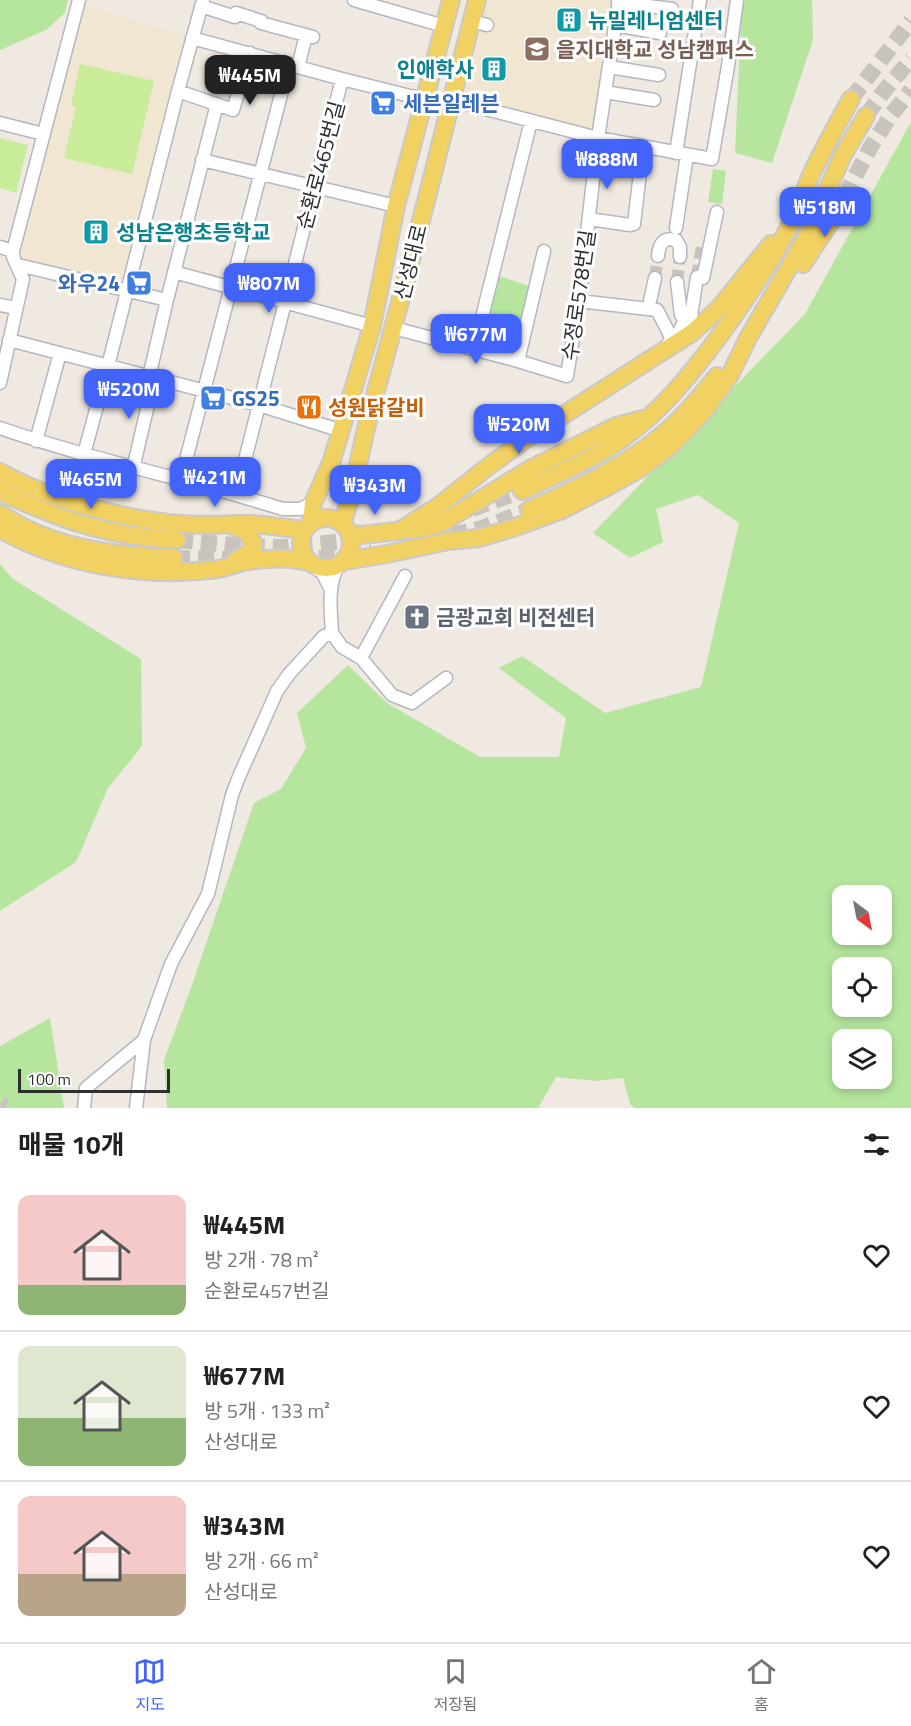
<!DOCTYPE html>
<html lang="ko">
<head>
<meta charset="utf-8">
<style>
  body { margin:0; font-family:"Titillium Web","Noto Sans KR",sans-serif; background:#f2f2f2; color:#202124; height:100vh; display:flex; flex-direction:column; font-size:22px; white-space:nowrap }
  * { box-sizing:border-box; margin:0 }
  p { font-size:20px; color:#757577 }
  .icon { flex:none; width:33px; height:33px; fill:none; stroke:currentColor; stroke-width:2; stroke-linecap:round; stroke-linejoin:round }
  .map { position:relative; height:1108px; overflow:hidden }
  .drawer { display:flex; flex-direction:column; background:#fff; flex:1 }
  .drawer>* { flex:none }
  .needle { width:39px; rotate:148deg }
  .fabs { position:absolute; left:832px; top:885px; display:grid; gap:12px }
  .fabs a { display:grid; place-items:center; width:60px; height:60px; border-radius:12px; background:#fff; box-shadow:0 3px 9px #0003; font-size:30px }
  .scale { position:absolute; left:18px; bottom:15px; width:152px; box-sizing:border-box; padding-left:6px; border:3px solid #2e2e2e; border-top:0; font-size:16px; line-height:21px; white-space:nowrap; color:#2e2e2e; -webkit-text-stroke:4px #fff; paint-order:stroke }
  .price { position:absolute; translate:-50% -51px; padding:0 14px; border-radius:12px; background:#4264fb; color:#fff; font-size:20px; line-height:39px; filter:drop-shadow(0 2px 3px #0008) }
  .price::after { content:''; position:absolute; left:50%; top:36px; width:18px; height:14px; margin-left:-9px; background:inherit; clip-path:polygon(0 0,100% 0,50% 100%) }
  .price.active { background:#222; color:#fff }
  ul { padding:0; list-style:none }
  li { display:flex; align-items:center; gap:18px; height:150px; padding:0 18px }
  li+li { border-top:2px solid #e0e0e0 }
  li span { display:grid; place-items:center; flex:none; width:168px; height:120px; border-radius:12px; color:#555 }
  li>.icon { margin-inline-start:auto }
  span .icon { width:72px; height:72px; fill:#fffc; stroke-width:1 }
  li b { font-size:26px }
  h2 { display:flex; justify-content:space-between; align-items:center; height:72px; padding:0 18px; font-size:26px }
  .dock { display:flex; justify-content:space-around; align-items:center; height:84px; border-top:2px solid #e0e0e0; background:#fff; font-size:16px; color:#757577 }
  .dock a { display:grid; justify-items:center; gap:3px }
  .dock .active { color:#4264fb }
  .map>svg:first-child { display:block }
</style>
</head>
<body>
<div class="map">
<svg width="911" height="1108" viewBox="0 0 911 1108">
  <rect width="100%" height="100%" fill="#efe9e1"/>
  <path fill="#f0e6d1" d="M483,0L518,1L519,0H611L595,131L458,96Z
    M78,3L192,38L126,290L18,265Z"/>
  <path fill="#b6e59e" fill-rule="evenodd" d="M0,0H68L65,13L46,30L0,50Z
    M742,0H812L813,40L772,163L735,153Z
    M911,122V1108H635L630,1104L623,1078L596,1081L556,1077L538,1108H167L164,1060L192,985L254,803L281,789L306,748L297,713L348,665L387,703L480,757H559L566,718L499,668L522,656L605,713L701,687L739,523L698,495L656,509L663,542L630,558L593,533L805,314ZM843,896H882V934H843ZM843,968H882V1006H843ZM843,1040H882V1078H843Z
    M713,169L726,171L722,204L708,202Z
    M496,275L529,286L513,352L500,349L507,320L486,314Z
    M0,564L13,579L141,659L142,746L108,788L76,862L0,911Z
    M50,1018L64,1108H0V1046Z"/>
  <path fill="#c9ec9a" d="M80,64L154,81L132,174L64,158L76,107L71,105Z
    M0,138L28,145L16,193L0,188Z"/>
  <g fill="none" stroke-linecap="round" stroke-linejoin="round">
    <path stroke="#c8c4bd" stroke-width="12" stroke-dasharray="12 6" stroke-linecap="butt" d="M697,277L702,246
      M655,278L658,256
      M677,282L680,257"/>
    <path stroke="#c8c4bd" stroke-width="16" stroke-dasharray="16 8" stroke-linecap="butt" d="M851,99L911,21
      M866,116L884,91L911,59
      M833,218L870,148L891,115L911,90
      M472,509L522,491
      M452,535L482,528L529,510
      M177,540L245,546L282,547L370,539
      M174,558L245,559
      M295,559L359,556"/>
    <path stroke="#c8c4bd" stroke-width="18" stroke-dasharray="18 9" stroke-linecap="butt" d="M0,1105L5,1108"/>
    <defs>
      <path id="minor" d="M354,0L444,26
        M618,2L672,9
        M201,6L235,17L236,13L261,21V23L313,37
        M471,21L487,25
        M615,25L660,33
        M192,38L342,79L410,96L424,98
        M298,67L306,35
        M609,67L659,75
        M178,91L233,110L250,53
        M605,92L654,100
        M451,100L598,138L712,159L728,66L737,0
        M0,123L43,134
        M676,153L700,0
        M202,160L396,206
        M589,219L630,225L634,224L643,147
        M676,228L687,155
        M0,247L13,251
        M658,256C659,244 663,237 676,240L680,247V257
        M18,265L167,300
        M174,272L372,326
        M579,301L657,310L672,339
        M650,301L655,278
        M0,305L16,308
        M685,320L689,319L691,316L697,277L703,278L717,212
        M394,328L518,361L567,376L579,301L598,138L619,0
        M9,340L259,405L342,431
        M669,342L679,332L685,320L681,315L677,282
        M474,349L531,121
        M518,361L544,251
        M149,377L167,300L217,104
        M0,383L23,279L13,257V251L79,0
        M0,428C60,449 121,464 182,480C216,489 250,499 283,509H300L313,503
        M36,441L60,353
        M84,454L108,366L178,91L203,0
        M133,469L154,379
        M181,479L289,64
        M236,495L342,79
        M311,564L323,574L331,590
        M332,633L342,647L361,658L392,695L412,703L446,678
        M361,658L405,576
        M84,1108L86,1088L144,1040
        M136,1108L144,1040L171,964L208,894L232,795L238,779L277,691L289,674L324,636L332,633C331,611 327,586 338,566"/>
      <path id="major" d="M803,264L833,218
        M0,472C47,499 126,520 180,524C203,526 226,524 249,524C268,525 286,528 304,530
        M0,490C12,498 25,503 38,508C84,528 127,537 177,540
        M522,491C557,474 595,459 626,436C660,411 686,380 711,347C742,306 770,264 794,218C801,204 805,189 811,175C823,149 837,124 851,99
        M529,510C577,489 631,464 670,428C687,413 702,394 717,376
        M0,513C49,548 115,556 174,558
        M301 543a25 25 0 1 1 50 0a25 25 0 1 1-50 0Z
        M311,522L313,503L332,460L372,326L396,206L451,0
        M342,524C356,485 361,444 372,405C410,271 442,135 477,0
        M233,526L247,532L254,544L252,551L236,560
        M0,529C64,565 145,579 218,569C228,567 238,563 249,561C268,558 289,557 308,562
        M399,531L437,507L490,465L526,439L693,332L719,308L771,244
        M350,534L361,535L424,528L442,523L530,469L616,426L643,419
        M345,561L387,554L448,541L479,538L510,529L562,510L607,487L643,467L672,445L706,409L730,375L748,338L806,238L843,155L866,116"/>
    </defs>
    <use href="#minor" stroke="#b4b7c1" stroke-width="15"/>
    <use href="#major" stroke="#c9c9c9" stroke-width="20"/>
    <use href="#minor" stroke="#fff" stroke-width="12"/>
    <use href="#major" stroke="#f2d163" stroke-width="16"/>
  </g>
  <defs>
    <symbol id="building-square" viewBox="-11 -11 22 22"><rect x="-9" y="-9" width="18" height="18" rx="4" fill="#0f9aa8" stroke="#fff"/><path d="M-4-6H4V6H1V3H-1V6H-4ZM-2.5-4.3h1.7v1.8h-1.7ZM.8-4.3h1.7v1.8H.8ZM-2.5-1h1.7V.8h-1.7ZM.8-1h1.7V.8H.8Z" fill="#fff"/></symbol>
    <symbol id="university-square" viewBox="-11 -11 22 22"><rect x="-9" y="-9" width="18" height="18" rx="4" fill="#8d6e63" stroke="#fff"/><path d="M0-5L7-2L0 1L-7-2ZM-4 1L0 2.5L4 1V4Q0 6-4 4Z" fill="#fff"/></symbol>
    <symbol id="supermarket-square" viewBox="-11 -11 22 22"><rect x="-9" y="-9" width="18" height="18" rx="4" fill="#3f7fe0" stroke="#fff"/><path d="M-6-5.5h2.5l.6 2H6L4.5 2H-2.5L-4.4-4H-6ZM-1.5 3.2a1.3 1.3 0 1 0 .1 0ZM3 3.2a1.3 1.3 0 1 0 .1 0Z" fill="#fff"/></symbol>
    <symbol id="restaurant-square" viewBox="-11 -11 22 22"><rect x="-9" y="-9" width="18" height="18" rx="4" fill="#e8710a" stroke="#fff"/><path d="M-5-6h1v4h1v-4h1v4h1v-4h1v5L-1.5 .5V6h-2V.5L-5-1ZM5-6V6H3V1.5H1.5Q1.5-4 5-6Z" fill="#fff"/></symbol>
    <symbol id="church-square" viewBox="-11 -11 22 22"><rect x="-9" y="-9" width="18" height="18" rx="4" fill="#6b7280" stroke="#fff"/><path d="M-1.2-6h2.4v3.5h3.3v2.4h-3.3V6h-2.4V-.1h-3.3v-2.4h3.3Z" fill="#fff"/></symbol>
  </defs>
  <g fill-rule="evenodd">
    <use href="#building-square" x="554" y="5" width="30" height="30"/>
    <use href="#university-square" x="522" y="34" width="30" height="30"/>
    <use href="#building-square" x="479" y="54" width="30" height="30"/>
    <use href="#supermarket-square" x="368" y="88" width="30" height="30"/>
    <use href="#building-square" x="81" y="217" width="30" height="30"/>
    <use href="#supermarket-square" x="124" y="268" width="30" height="30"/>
    <use href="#supermarket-square" x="198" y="383" width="30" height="30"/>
    <use href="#restaurant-square" x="294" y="392" width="30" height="30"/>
    <use href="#church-square" x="402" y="602" width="30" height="30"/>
  </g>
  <g text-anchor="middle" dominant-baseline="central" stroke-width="6" stroke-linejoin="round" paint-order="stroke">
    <g font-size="21" font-weight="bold" fill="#0d838f" stroke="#fff" text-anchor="start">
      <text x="588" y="20">뉴밀레니엄센터</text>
      <text x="474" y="69" text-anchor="end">인애학사</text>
      <text x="116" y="232">성남은행초등학교</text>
    </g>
    <g font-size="21" font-weight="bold" fill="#785e54" stroke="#fff" text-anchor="start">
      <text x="556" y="49">을지대학교 성남캠퍼스</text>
    </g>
    <g font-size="21" font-weight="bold" fill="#366cbe" stroke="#fff" text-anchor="start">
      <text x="403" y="103">세븐일레븐</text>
      <text x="120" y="283" text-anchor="end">와우24</text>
      <text x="232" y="398">GS25</text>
    </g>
    <g font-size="21" fill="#2e2e2e" stroke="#fff">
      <text transform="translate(320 165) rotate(-75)">순환로465번길</text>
      <text transform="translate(410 262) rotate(-76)">산성대로</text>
      <text transform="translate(578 295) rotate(-82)">수정로578번길</text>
    </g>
    <g font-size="21" font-weight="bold" fill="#c56008" stroke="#fff" text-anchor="start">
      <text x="328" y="407">성원닭갈비</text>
    </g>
    <g font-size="21" font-weight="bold" fill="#5b616d" stroke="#fff" text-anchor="start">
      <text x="436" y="617">금광교회 비전센터</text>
    </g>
  </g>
</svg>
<div class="fabs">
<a><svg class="needle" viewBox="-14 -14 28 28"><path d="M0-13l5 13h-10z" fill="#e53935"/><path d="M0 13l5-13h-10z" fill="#757577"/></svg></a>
<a><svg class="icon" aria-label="locate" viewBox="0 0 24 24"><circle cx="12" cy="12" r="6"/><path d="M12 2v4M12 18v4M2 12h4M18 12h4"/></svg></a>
<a><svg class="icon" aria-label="layers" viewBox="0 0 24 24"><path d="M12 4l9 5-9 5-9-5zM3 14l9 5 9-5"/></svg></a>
</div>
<div class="scale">100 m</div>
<b class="price active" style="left:250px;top:106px">₩445M</b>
<b class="price" style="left:607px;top:190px">₩888M</b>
<b class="price" style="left:825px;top:238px">₩518M</b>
<b class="price" style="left:269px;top:314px">₩807M</b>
<b class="price" style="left:476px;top:365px">₩677M</b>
<b class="price" style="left:129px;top:420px">₩520M</b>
<b class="price" style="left:519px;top:455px">₩520M</b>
<b class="price" style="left:215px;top:508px">₩421M</b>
<b class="price" style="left:91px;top:510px">₩465M</b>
<b class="price" style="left:375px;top:516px">₩343M</b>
</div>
<section class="drawer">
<h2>매물 10개<svg class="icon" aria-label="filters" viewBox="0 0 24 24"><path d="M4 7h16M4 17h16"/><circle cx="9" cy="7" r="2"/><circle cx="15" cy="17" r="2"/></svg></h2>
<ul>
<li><span style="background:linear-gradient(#f6c9c9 75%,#8fb573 0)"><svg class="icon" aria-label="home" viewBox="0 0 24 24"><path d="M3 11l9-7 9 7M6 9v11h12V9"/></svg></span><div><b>₩445M</b><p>방 2개 · 78 m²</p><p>순환로457번길</p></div><svg class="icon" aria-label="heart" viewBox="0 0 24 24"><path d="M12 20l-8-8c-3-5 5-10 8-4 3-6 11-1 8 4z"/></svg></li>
<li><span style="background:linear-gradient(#dfe7d0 60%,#8fb573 0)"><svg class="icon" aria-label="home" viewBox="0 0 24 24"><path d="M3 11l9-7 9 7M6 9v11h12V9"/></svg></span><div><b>₩677M</b><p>방 5개 · 133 m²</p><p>산성대로</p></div><svg class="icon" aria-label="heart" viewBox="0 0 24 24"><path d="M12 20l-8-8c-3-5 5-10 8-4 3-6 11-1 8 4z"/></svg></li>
<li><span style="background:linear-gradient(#f6c9c9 65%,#b9a48a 0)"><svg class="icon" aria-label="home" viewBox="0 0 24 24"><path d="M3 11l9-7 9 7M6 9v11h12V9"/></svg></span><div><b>₩343M</b><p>방 2개 · 66 m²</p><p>산성대로</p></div><svg class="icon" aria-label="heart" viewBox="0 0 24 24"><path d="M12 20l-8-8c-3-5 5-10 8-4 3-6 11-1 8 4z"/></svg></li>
</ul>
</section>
<nav class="dock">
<a class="active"><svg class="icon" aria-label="map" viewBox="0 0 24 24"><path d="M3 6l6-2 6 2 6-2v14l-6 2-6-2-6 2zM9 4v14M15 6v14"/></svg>지도</a>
<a><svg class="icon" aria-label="saved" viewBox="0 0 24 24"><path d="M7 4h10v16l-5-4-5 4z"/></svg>저장됨</a>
<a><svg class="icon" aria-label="home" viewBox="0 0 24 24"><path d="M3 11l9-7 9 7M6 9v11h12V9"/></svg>홈</a>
</nav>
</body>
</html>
